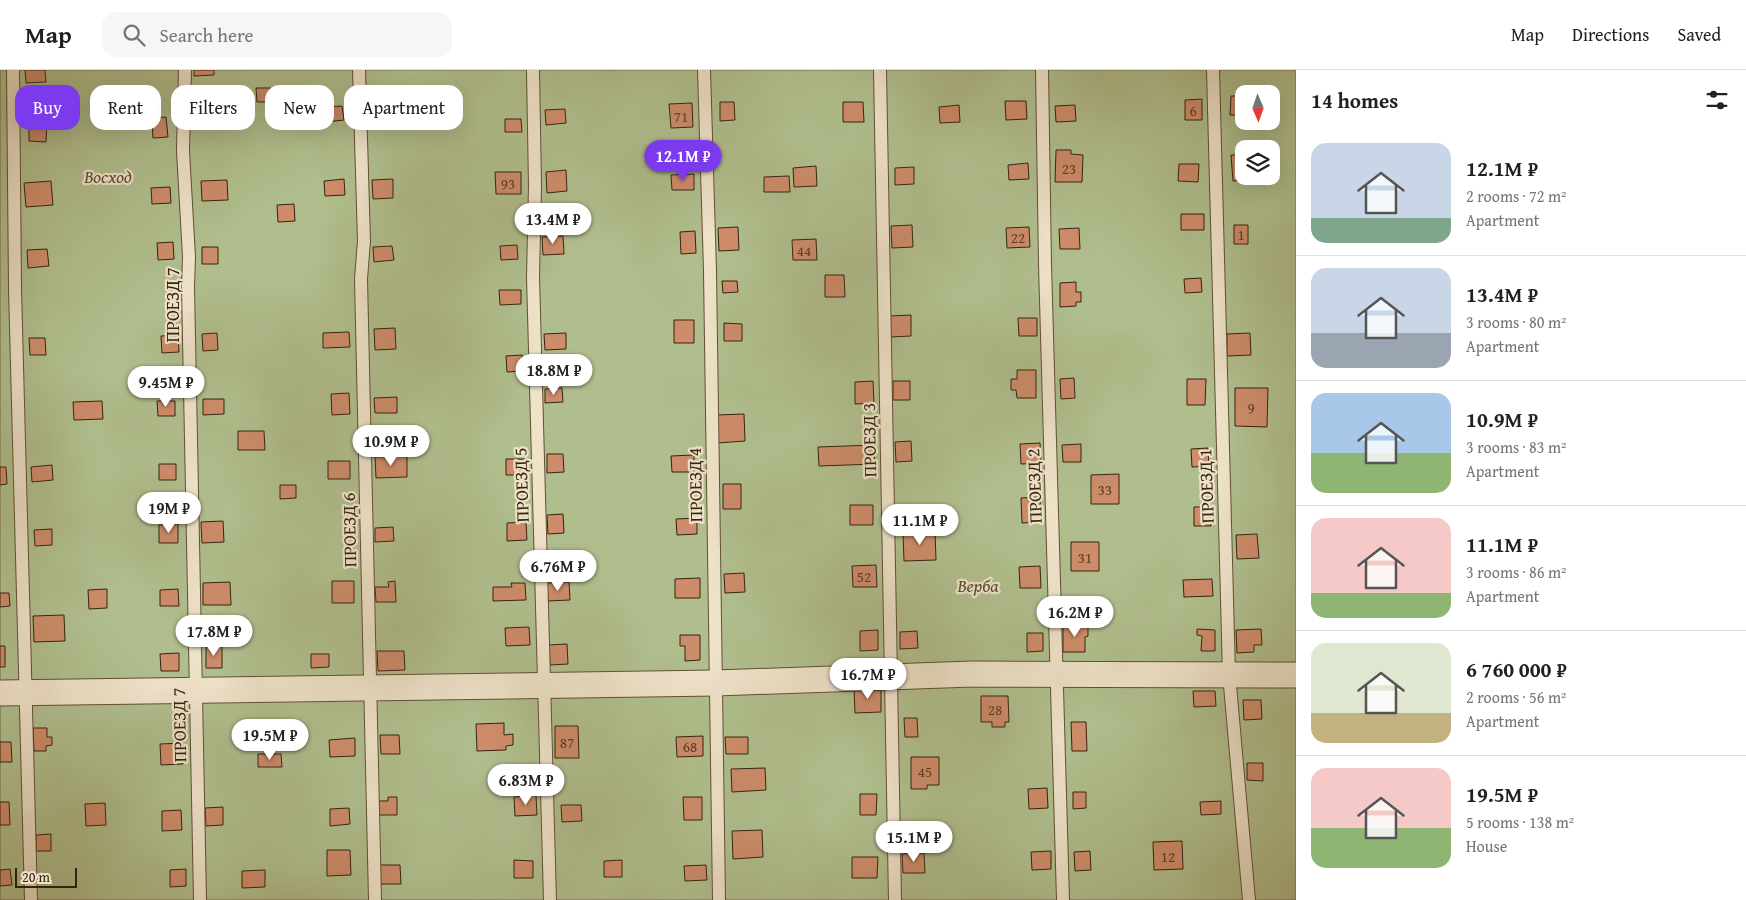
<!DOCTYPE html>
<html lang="en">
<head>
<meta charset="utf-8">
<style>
  body { margin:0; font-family:"Gentium Book Plus",serif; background:#f6f6f6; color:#202124; height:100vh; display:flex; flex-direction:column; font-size:19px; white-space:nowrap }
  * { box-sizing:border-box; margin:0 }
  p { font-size:16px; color:#757577 }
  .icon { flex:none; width:28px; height:28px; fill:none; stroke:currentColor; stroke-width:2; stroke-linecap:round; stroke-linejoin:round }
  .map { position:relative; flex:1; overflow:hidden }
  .side { display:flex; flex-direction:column; background:#fff; width:450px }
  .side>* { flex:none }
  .guide { position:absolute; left:15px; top:15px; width:475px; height:45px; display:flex; gap:10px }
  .needle { width:32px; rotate:178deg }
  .buttons { position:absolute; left:1235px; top:15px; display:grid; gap:10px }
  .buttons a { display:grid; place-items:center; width:45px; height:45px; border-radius:10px; background:#fff; box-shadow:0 5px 20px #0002; font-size:25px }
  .scale { position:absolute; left:15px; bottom:12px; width:62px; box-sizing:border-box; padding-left:5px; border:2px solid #352310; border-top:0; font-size:14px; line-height:18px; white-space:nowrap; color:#352310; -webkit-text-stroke:4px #eee2c9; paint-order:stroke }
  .price { position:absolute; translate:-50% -42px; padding:0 11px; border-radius:18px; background:#fff; color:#222; font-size:16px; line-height:32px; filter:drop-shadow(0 1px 2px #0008) }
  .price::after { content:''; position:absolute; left:50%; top:30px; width:15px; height:11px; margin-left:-8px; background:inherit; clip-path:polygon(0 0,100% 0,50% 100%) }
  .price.active { background:#7c3aed; color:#fff }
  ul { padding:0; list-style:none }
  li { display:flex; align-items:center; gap:15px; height:125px; padding:0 15px }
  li+li { border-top:1px solid #e0e0e0 }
  li span { display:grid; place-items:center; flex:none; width:140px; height:100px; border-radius:15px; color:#555 }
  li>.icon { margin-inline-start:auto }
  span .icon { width:60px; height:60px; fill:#fffc; stroke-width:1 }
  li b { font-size:21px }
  h2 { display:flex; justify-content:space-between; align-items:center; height:60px; padding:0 15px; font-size:21px }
  .tag { padding:0 18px; border-radius:15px; background:#fff; box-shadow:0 5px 20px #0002; font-size:18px; line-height:45px }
  .tag.active { background:#7c3aed; color:#fff }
  header { display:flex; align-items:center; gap:30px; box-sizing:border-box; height:70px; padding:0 25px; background:#fff; border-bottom:1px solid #e0e0e0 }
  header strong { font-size:24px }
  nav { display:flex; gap:28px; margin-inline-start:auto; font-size:18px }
  .search { width:350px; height:45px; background:#f6f6f6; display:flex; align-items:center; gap:12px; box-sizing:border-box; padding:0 18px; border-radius:15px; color:#757577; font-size:19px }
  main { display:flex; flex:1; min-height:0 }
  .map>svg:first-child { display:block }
</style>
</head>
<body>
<header>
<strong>Map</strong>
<div class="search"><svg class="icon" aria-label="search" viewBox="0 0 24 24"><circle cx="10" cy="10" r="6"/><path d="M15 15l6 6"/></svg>Search here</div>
<nav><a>Map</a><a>Directions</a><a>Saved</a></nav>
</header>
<main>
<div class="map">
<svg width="1296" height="830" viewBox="0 0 1296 830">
  <rect width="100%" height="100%" fill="#e5d3ac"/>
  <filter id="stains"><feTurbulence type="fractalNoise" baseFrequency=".004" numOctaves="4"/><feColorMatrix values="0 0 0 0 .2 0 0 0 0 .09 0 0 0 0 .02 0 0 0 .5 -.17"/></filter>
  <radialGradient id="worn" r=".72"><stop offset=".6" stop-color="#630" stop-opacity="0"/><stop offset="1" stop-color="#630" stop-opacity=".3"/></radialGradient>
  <path fill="#b0be8d" stroke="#72704e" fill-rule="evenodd" d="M0,0H1296V830H0ZM1244,24H1271V51H1244ZM1244,79H1271V106H1244Z"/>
  <path fill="#cd8c6a" stroke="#352310" d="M25,0H45L46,12L26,13Z
    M194,0H214V5L194,6Z
    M256,18H271V32H257Z
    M1231,26H1244V45H1230Z
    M1202,29V50H1185V30Z
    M1005,31H1026L1027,49L1006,50Z
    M720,32H734L735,50L720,51Z
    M843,32H863L864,52H843Z
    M692,33L693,57L671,58L669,34Z
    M959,35L960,52L940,53L939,37Z
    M1075,35L1076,51L1056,52L1055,36Z
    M342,36L344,50L326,52L325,37Z
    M389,39L390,56L373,57L372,40Z
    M565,39L566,53L546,55L545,40Z
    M166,47L168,67L153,68L152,48Z
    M505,49H521L522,62H505Z
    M29,51L47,52L46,72L29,71Z
    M1056,80H1071V84L1083,85L1082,112H1055Z
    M1231,85H1244V106H1250V110L1233,111Z
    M1028,93L1029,109L1009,110L1008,95Z
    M1179,94H1199L1198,112L1178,111Z
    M816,96L817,116L794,117L793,98Z
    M914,97V114L895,115V98Z
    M566,100L567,121L547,123L546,102Z
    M495,102H521V124H496Z
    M694,104V120H672L671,105Z
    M789,106L790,122H764V107Z
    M344,109L345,125L325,126L324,111Z
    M393,109V128L373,129L372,110Z
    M227,110L228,130L202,131L201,111Z
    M51,111L53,135L26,137L24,113Z
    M170,117L171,133L152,134L151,118Z
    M294,134L295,151L278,152L277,135Z
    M1181,144H1204V160H1181Z
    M912,155L913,177L892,178L891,156Z
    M1234,155H1248V174H1234Z
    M738,157L739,180L719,181L718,158Z
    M1029,157L1030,177L1007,178L1006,158Z
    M1079,158L1080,179H1060L1059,159Z
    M695,161L696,183L681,184L680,162Z
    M563,166L564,184L543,185L542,167Z
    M816,169L817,190H793L792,170Z
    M173,172L174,189L158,190L157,173Z
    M517,175L518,189L501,190L500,176Z
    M392,176L394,190L374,192L373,177Z
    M202,177H218V194H202Z
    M47,179L49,196L28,198L27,180Z
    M825,205H844L845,227H825Z
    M1201,208L1202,222L1185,223L1184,209Z
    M722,211H737L738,222L723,223Z
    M1076,212V222H1081V232H1076V236L1060,237V213Z
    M499,220H521V234L500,235Z
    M911,245V266L890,267V246Z
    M1018,248H1037V266H1019Z
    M674,250H694V273H674Z
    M724,253L742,254V271H724Z
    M395,258L396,279L375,280L374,259Z
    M349,262L350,277L323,278V263Z
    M217,263L218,280L203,281L202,264Z
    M566,263V279L545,280L544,264Z
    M1250,263L1251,285L1227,286V264Z
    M178,265L179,282L162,283L161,266Z
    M29,268H45L46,285H30Z
    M522,285L523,301L507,302L506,286Z
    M1017,300H1036V328H1017L1016,320H1011V309H1017Z
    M1074,308L1075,328L1061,329L1060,309Z
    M1187,309H1206L1205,335H1187Z
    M873,311L874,333L855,334V312Z
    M893,311H910V330H893Z
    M562,318L563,332L545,333V319Z
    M1235,318H1268L1267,357L1235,356Z
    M349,323L350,344L332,345L331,324Z
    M397,327V343H375L374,328Z
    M203,329H224V344L203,345Z
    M102,331L103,349L74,350L73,332Z
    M157,331H175V346H158Z
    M744,344L745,371L717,373L716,345Z
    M238,361H264L265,380H238Z
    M911,371L912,391L896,392L895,372Z
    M1040,373L1041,393L1021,394L1020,374Z
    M1081,374V392H1063L1062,375Z
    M874,375L875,394L819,396L818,377Z
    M1208,378L1209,396L1192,397L1191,379Z
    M547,384H563L564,402L547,403Z
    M694,385V402H672L671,386Z
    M407,386V407L376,408L375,387Z
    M506,389H525V405H506Z
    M328,391H350V409H328Z
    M159,394H176V410H159Z
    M52,395L53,410L32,412L31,397Z
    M0,397H6L7,414L0,415Z
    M1119,404V434H1091V405Z
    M723,414H741V439H723Z
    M280,415H296V428L280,429Z
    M1040,427L1041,452L1022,453L1021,428Z
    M850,435H873V455H850Z
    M1194,437H1212L1211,456H1194Z
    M563,444L564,463L548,464L547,445Z
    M697,448V464L677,465L676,449Z
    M223,451L224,472L202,473L201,452Z
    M526,452L527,470L507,471V453Z
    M178,454V473H159V455Z
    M393,457L394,471L375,472V458Z
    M52,459V475L35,476L34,460Z
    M935,461L936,490L904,491L903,463Z
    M1257,464L1259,488L1237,489L1236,465Z
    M1071,472H1099V501H1071Z
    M876,495L877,517H853L852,496Z
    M1040,496L1041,518H1020L1019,497Z
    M744,503L745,522L725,523L724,504Z
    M700,508V528H675V509Z
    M1212,509L1213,526L1184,527L1183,510Z
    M332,511H354V533H332Z
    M395,511L396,532H376L375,517H389L388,512Z
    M230,512L231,535H203V513Z
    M569,512L570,530L547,531L546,513Z
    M511,513H525L526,530L493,531V517H512Z
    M107,519V538L89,539L88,520Z
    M178,519L179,536H160V520Z
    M0,523H9L10,536L0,537Z
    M64,545L65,571L34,572L33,546Z
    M1063,555H1088V566L1085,567V582H1063Z
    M529,557L530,575L506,576L505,558Z
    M1197,559L1215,560V581H1201L1202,566L1197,565Z
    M1261,559L1262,575H1254V582L1237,583L1236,560Z
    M878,560V580L860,581V561Z
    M917,561L918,578L900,579V562Z
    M1027,563H1043V581L1027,582Z
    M680,565H700V590L685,591V576H680Z
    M567,574L568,594L550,595L549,575Z
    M0,576H5V597H0Z
    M222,576V598H206V577Z
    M377,581H404L405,600L378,601Z
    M179,583V601H161L160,584Z
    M311,584H329V597L311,598Z
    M881,618V642L855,643L854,619Z
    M1193,621H1215L1216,636L1194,637Z
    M981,626H1008L1009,652H1005V657H992V652H981Z
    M1243,630H1261L1262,649L1244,650Z
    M904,648H917L918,667H905Z
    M1071,652H1086L1087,681H1072Z
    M504,653V665L513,664V675L506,676V680L477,681L476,654Z
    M555,656H578L579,688H555Z
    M33,658H47V667H52V675L46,676V681H34Z
    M380,665H399L400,684H381Z
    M703,666V686L677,687L676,667Z
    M725,667H748V684H726Z
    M355,668V686L330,687L329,670Z
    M0,672H11L12,692H0Z
    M182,673L183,694L161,695L160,674Z
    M258,684H281L282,697H258Z
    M911,687H939V715H927V719H911Z
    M1247,693H1263V711L1247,710Z
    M765,698L766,720L732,722L731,699Z
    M1047,718L1048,738L1029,739L1028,719Z
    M1073,722H1086V738L1073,739Z
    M860,724H877L876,745H860Z
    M536,725L537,745L515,746L514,727Z
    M388,727H397V745H379V731H388Z
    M683,727H702V750H684Z
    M1221,731V744L1201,745L1200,732Z
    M0,732H9L10,755H0Z
    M105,733L106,755L86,756L85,734Z
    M561,735H581L582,751L562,752Z
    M223,737V755L206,756L205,738Z
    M349,738L350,754L330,756V739Z
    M181,740L182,760L162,761V741Z
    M762,760L763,787L733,789L732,761Z
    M51,764V781H36V765Z
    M1182,771L1183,799L1154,800L1153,772Z
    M327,780H350L351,805L327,806Z
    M1051,781V799L1032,800L1031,782Z
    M1090,781L1091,800L1075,801L1074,782Z
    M924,783L925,803H903L902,784Z
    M852,787H878L877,808H852Z
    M514,790L533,791V808H514Z
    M622,790V807H604V791Z
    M377,795H400L401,814H377Z
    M706,795L707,810L685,811L684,796Z
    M10,799L12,815L0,816V800Z
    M186,799V816L170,817V800Z
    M265,800V817L242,818V801Z"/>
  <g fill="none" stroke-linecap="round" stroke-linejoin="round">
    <defs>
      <path id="lane" d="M13,0L15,219L31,830
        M185,0L183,81L189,187L188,216L200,830
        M359,0L364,171L361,209L375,830
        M533,0L535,116L533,207L550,830
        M704,0L710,201L719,830
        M880,0L895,830
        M1042,0L1045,195L1063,830
        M1213,0L1229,604L1249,830"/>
      <path id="street" d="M0,623L716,613L972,604L1296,605"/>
    </defs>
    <use href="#lane" stroke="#614f37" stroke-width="14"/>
    <use href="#street" stroke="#614f37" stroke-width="27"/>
    <use href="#lane" stroke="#eee2c9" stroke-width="12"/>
    <use href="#street" stroke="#eee2c9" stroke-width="25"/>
  </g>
  <g text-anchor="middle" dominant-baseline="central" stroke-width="4.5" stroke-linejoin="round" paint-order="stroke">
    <g font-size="15" fill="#5b3d26">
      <text x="1193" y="40">6</text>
      <text x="681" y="46">71</text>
      <text x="1069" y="98">23</text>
      <text x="508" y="113">93</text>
      <text x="1241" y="164">1</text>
      <text x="1018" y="167">22</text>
      <text x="804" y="180">44</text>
      <text x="1251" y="337">9</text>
      <text x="1105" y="419">33</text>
      <text x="1085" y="487">31</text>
      <text x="864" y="506">52</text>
      <text x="995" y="639">28</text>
      <text x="567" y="672">87</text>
      <text x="690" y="676">68</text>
      <text x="925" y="701">45</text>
      <text x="1168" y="786">12</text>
    </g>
    <g font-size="18" font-style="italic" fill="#544a2f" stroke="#eee2c9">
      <text x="108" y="106">Восход</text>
      <text x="978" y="515">Верба</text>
    </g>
    <g font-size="18" fill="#352310" stroke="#eee2c9">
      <text transform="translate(172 235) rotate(-90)">ПРОЕЗД 7</text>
      <text transform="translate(869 370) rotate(-91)">ПРОЕЗД 3</text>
      <text transform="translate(521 415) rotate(-92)">ПРОЕЗД 5</text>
      <text transform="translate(695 415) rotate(-91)">ПРОЕЗД 4</text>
      <text transform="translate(1034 416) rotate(-92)">ПРОЕЗД 2</text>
      <text transform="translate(1206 416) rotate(-92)">ПРОЕЗД 1</text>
      <text transform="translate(349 460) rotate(-91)">ПРОЕЗД 6</text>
      <text transform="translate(179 655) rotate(-91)">ПРОЕЗД 7</text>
    </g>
  </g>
  <rect width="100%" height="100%" filter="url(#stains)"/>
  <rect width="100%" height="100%" fill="url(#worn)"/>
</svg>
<div class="buttons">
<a><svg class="needle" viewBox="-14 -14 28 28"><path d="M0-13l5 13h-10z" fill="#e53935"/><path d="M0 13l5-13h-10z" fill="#757577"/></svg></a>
<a><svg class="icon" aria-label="layers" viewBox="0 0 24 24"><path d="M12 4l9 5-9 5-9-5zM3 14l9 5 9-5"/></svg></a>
</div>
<div class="scale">20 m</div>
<b class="price active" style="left:683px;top:112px">12.1M ₽</b>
<b class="price" style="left:553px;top:175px">13.4M ₽</b>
<b class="price" style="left:554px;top:326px">18.8M ₽</b>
<b class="price" style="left:166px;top:338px">9.45M ₽</b>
<b class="price" style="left:391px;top:397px">10.9M ₽</b>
<b class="price" style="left:169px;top:464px">19M ₽</b>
<b class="price" style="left:920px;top:476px">11.1M ₽</b>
<b class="price" style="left:558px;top:522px">6.76M ₽</b>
<b class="price" style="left:1075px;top:568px">16.2M ₽</b>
<b class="price" style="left:214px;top:587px">17.8M ₽</b>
<b class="price" style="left:868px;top:630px">16.7M ₽</b>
<b class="price" style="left:270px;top:691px">19.5M ₽</b>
<b class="price" style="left:526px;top:736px">6.83M ₽</b>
<b class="price" style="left:914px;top:793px">15.1M ₽</b>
<div class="guide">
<a class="tag active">Buy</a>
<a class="tag">Rent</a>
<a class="tag">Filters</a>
<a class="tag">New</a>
<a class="tag">Apartment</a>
</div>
</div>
<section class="side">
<h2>14 homes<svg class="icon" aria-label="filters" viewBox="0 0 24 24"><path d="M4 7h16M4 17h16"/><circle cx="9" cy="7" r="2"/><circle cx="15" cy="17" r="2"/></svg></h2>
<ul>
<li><span style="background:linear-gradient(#c9d6e8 75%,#7fa58c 0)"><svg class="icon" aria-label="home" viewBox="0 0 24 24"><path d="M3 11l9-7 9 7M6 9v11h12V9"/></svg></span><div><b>12.1M ₽</b><p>2 rooms · 72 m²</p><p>Apartment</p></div></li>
<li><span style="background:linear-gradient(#c9d6e8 65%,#9aa5b1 0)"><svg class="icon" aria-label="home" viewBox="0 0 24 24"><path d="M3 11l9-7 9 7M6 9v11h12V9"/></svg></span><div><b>13.4M ₽</b><p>3 rooms · 80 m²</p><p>Apartment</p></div></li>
<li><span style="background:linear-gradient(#a9c7e8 60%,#8fb573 0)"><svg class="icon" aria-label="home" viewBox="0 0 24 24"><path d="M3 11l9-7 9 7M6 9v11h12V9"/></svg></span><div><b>10.9M ₽</b><p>3 rooms · 83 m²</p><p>Apartment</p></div></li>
<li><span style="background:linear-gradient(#f6c9c9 75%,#8fb573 0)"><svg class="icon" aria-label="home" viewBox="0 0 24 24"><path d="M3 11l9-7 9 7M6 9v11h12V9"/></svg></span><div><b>11.1M ₽</b><p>3 rooms · 86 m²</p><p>Apartment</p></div></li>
<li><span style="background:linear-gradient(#dfe7d0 70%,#c2b280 0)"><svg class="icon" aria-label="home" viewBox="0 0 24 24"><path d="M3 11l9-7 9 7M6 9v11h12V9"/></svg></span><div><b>6 760 000 ₽</b><p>2 rooms · 56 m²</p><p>Apartment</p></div></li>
<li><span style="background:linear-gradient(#f6c9c9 60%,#8fb573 0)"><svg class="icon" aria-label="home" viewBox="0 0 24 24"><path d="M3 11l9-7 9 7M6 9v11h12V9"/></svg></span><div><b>19.5M ₽</b><p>5 rooms · 138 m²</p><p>House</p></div></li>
</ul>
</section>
</main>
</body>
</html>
